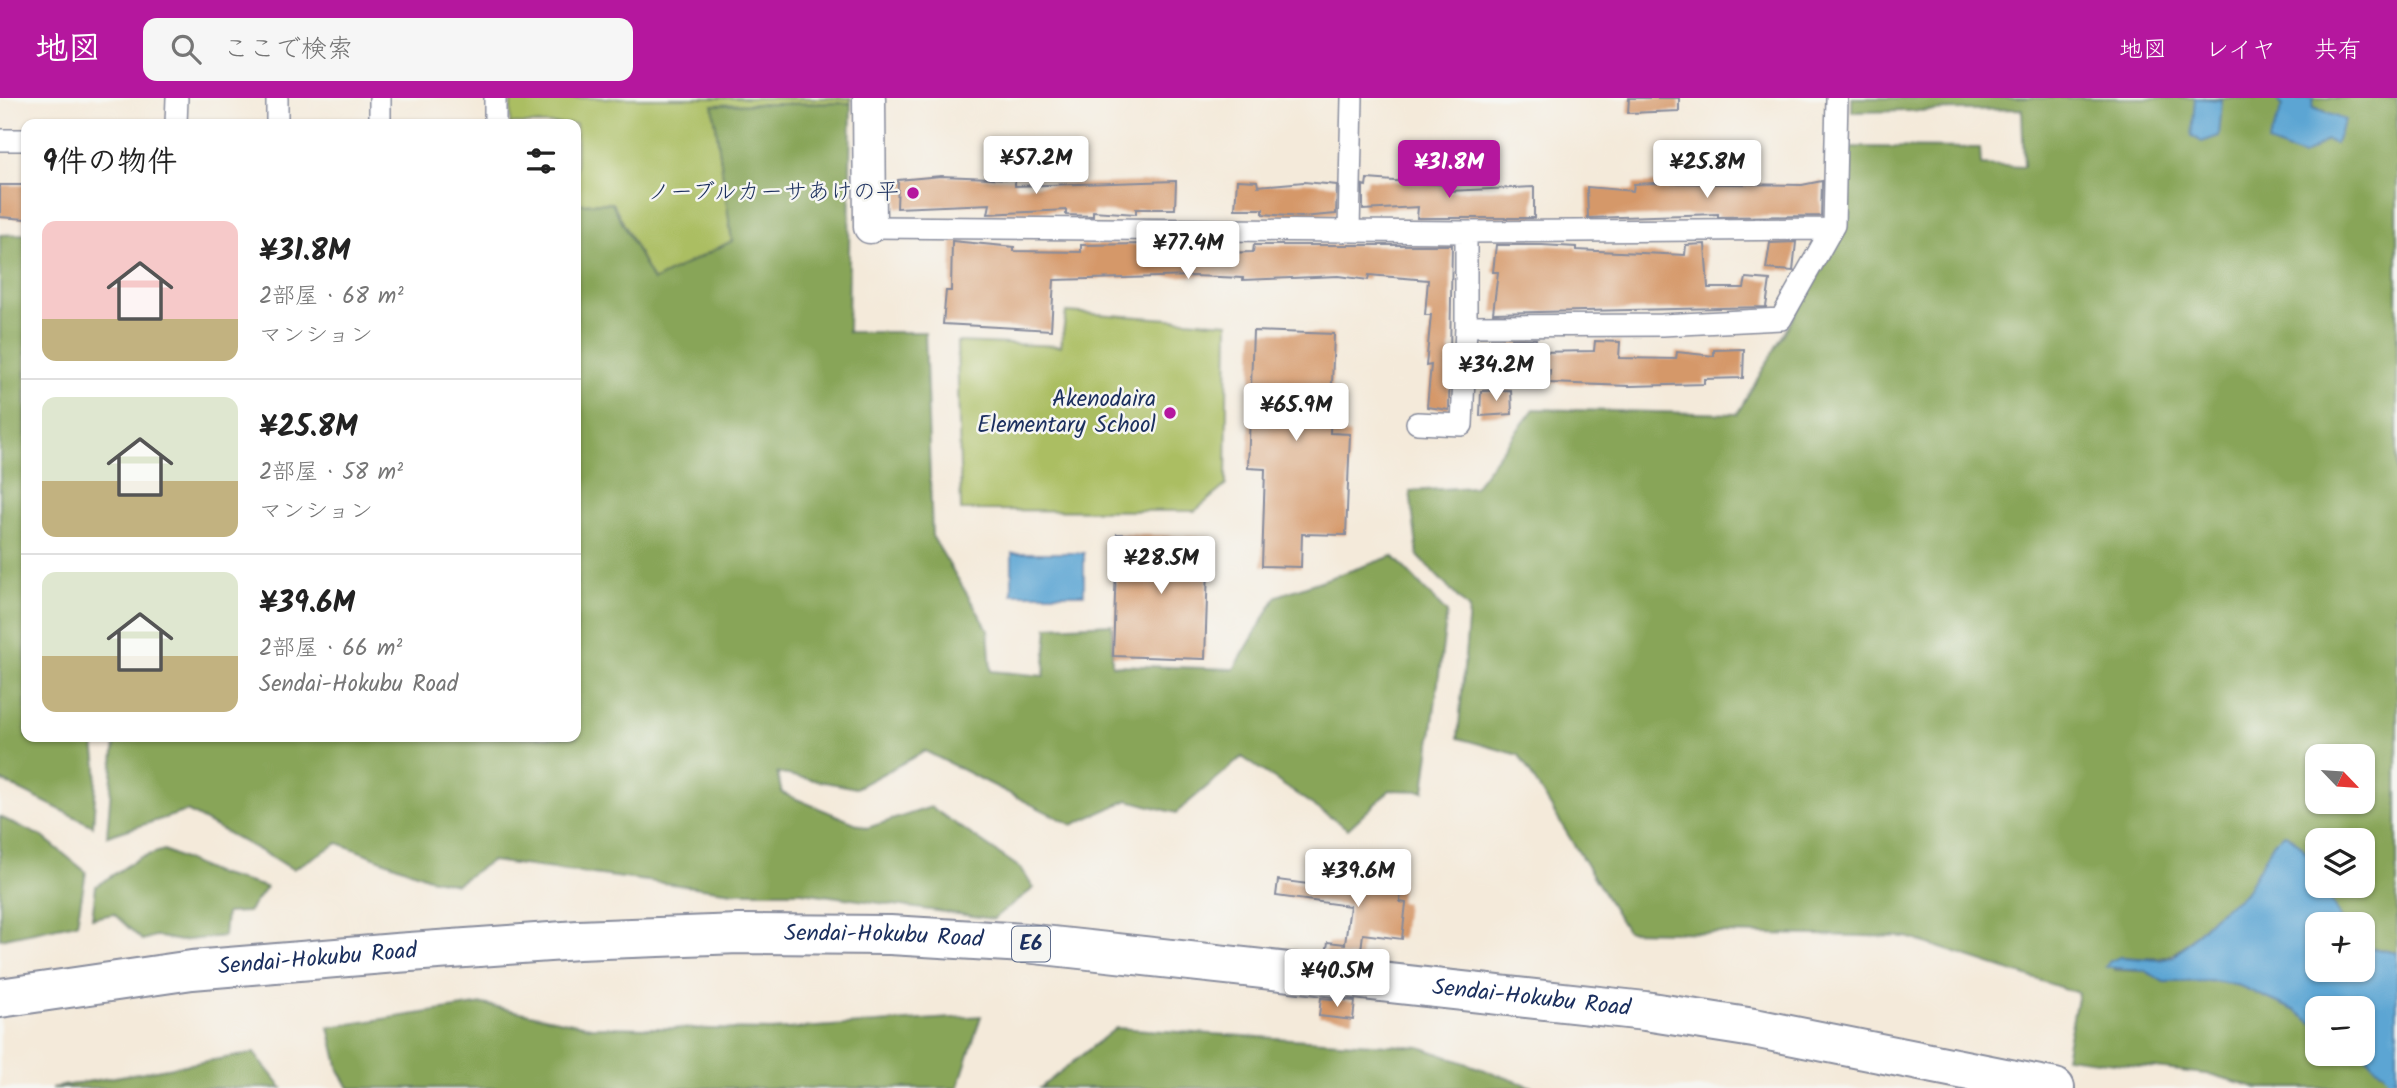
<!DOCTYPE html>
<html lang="ja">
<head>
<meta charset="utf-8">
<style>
  body { margin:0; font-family:Kalam,"Klee One",sans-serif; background:#f6f6f6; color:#222; height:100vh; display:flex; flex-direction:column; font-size:26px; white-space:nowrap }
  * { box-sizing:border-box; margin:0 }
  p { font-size:23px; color:#767676 }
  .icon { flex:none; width:38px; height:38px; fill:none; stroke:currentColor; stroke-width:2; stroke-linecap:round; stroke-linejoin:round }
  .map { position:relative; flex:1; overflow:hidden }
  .drawer { position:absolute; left:21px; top:21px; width:560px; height:623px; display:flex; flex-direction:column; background:#fff; border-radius:14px; box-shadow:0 2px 5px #0004 }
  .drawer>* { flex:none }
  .needle { width:46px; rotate:115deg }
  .controls { position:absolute; left:2305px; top:646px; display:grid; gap:14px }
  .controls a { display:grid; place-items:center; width:70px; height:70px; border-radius:14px; background:#fff; box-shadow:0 2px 5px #0004; font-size:35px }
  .price { position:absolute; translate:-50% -60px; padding:0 16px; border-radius:7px; background:#fff; color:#222; font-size:23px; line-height:46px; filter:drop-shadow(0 2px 4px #0008) }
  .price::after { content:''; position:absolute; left:50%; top:42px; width:21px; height:16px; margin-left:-10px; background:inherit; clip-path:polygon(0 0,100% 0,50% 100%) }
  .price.on { background:#b5179e; color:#fff }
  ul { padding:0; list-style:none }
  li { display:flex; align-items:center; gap:21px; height:175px; padding:0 21px }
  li+li { border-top:2px solid #e0e0e0 }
  li span { display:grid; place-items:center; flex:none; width:196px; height:140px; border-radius:14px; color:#555 }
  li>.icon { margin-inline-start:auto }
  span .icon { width:84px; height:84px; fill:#fffc; stroke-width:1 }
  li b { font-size:30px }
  h2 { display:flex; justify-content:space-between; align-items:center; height:84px; padding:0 21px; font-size:30px }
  header { display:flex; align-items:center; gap:42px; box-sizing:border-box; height:98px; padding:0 35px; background:#b5179e; color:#fff }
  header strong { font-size:33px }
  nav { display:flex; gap:38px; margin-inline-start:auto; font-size:24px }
  .search { width:490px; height:63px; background:#f6f6f6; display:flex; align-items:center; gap:18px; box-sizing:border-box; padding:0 24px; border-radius:14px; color:#767676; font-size:26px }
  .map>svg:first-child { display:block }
</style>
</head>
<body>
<header>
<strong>地図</strong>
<div class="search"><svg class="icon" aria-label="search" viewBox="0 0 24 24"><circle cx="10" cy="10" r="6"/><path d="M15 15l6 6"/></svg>ここで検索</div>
<nav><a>地図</a><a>レイヤ</a><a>共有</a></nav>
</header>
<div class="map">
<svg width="2397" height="990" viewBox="0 0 2397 990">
  <rect width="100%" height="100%" fill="#f6f6f2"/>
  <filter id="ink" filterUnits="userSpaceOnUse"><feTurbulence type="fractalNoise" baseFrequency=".0143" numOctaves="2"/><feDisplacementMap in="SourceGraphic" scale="14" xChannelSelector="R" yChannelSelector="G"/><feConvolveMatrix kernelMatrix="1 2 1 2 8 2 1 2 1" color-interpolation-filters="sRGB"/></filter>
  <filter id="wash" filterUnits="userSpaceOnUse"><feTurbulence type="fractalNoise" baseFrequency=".00686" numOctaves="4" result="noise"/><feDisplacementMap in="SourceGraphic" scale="28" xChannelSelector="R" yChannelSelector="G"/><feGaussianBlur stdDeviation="1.57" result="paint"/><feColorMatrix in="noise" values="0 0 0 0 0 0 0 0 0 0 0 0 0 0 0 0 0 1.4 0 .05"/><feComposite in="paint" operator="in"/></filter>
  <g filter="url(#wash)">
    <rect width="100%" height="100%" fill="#f4eada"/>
    <path fill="#abbe62" stroke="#637660" stroke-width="2" d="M511,0H851V5L713,7L732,143L653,183L613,105L576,106V26H510Z
      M1066,214L1228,225L1226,387L1195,413L961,412L957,244L1061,248Z"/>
    <path fill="#88a558" stroke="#526a5b" stroke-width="2" fill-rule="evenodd" d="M1852,0H2275L2283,8L2326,13L2311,10L2314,0H2397V855L2363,848L2362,826H2343L2324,788H2362V742H2317V775L2293,740L2285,736C2265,751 2262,775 2246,794C2238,805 2222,810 2212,820C2170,860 2182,863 2120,859L2115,872L2146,873L2164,884L2216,883L2240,888L2294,912L2317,928V956L2363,954L2386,977L2392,990H2258L2213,977L2065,959L2078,895L1907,839L1627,833L1519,657L1458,640L1469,511L1418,458L1410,393L1474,389L1534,311L1737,316L1842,136L1851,49L1980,50L1981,67L2024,69L2022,11L1852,14ZM2317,658H2362V704H2317Z
      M851,5L848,234H925L932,438L988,531L991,573L1044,578L1048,529L1112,526V567L1234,571L1277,498L1393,458L1447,515L1424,693L1390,692L1348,731L1242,659L1176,715L1128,702L1072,727L925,653L856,690L777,675L782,695L867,730L931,709L1020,770L1034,790L993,821L802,794H733L491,763L456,786L429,780L338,745L293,771L187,713L107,738L115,642L127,639H576V106L612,105L653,183L732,143L713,7Z
      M26,136V639H93L97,668L93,728L0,682V137Z
      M0,719L43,739L86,774L77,825L0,841Z
      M164,752L214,775L266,789L248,814L226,815L224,838L180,843L155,838L142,842L114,816L92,820L96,788L139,760Z
      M483,906L591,929L771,932L981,918L958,990H349L339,972L329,929Z
      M1116,930L1420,949L1535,990H1040Z
      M254,955L282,990H51Z"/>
    <path fill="#5ba5d3" stroke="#3b6a98" stroke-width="2" d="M2195,0L2222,2L2219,38L2202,44L2192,38Z
      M2275,0H2314L2312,10L2345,22L2335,46L2327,42L2303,58L2268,45L2283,8Z
      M1012,455H1084V496H1012Z
      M2285,736C2303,744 2317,768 2317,788H2324L2343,826H2317V872H2362L2363,848L2397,855V982L2375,968L2363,954L2362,910H2317V928L2294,912L2240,888L2216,883L2164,884L2146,873L2106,869L2109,864L2120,859L2159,862L2174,859L2213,819L2245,795L2274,744Z"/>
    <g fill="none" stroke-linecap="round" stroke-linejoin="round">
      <path stroke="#5ba5d3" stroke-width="6" d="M2386,972L2395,990"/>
    </g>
    <g id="blocks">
      <path fill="#d59869" d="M1629,0H1679V13L1628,15Z
        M941,78L1015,81V88L1176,83L1175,111H1136V116L1093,113V118L1066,117V112L988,116L990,106L897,110L898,82Z
        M1367,81L1449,87V93L1534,89V120H1417L1418,109L1363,112V87L1366,88Z
        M1237,82L1257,83L1258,88L1304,84L1337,87L1336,116L1301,119L1263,116V111H1235Z
        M1822,83L1821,118L1718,119V116L1588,120L1587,89L1633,93L1634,86L1654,85L1802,87Z
        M0,87H26V121L0,119Z
        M952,143L1014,149V153L1081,154V147L1146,146V154L1191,156L1253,154L1254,147H1452L1449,312L1427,309L1431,267L1426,268L1431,217H1425L1428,182L1369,177L1368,182L1338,178L1243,182V180L1194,178L1054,182L1051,232L943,226L946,193H951Z
        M1796,144L1793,173L1766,171L1770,145Z
        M1705,146L1708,190H1744L1746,180L1770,182L1766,209L1493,215L1498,174H1493L1496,147H1542L1576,149V152L1685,157L1686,147Z
        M1253,233L1334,236L1330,335L1350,336L1346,437L1302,436L1301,469L1262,468L1265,371L1248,370Z
        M1511,241H1536V254L1594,253L1595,243L1620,244L1619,260L1676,261L1677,254L1714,258V252L1744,251L1743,280L1704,281V286L1630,288L1549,285L1550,272L1509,274Z
        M1511,292L1512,316L1480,318L1481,293Z
        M1117,436L1209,439L1205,561L1113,558Z
        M1355,776L1402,781L1400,804L1406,805L1402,841L1363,836L1360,860L1326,856L1328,844L1345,846L1350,808L1276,798L1278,782L1353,792Z
        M1321,900L1355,903L1353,922L1319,918Z"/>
    </g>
  </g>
  <g filter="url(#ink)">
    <use href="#blocks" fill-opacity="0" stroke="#888c9c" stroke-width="2"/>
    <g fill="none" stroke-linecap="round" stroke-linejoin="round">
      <defs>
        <path id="street" d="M176,26L177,0
          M277,26V0
          M380,26V0
          M495,26V0
          M0,42H26
          M870,129L1466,134L1831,131
          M1349,132L1352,0
          M1466,134V228L1662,227L1781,221L1834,127L1837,0
          M1417,325L1462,327L1466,228"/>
        <path id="secondary" d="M869,0L870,129"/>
        <g id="highway">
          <path id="s1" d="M0,900L192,872L396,855L578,842L739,836L890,837L1025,845L1645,913L1754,930L2055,990"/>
        </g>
      </defs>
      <use href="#street" stroke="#888c9c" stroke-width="24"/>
      <use href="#secondary" stroke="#888c9c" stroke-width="35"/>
      <use href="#highway" stroke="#888c9c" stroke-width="42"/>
      <use href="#street" stroke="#fff" stroke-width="21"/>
      <use href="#secondary" stroke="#fff" stroke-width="32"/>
      <use href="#highway" stroke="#fff" stroke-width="38"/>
    </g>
  </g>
  <g fill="#b5179e" stroke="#f6f6f2" stroke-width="2.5">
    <circle cx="913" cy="95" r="7"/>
    <circle cx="1170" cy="315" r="7"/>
  </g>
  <g text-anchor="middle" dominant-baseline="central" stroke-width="5" stroke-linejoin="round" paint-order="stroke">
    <rect fill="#f6f6f2" stroke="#5d6b8a" stroke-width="2" x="1012" y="828.5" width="38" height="35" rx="5"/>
    <g font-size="21" font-weight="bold" fill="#1b2f5e">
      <text x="1031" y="846">E6</text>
    </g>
    <g font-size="23" fill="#1b2f5e" stroke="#f6f6f2" text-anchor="end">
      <text x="899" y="95">ノーブルカーサあけの平</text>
      <text x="1156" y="302">Akenodaira<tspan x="1156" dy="26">Elementary School</tspan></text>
    </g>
    <g font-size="23" fill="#1b2f5e" stroke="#f6f6f2">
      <text stroke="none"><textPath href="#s1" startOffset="887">Sendai-Hokubu Road</textPath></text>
      <text stroke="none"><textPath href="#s1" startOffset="320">Sendai-Hokubu Road</textPath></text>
      <text stroke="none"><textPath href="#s1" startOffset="1538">Sendai-Hokubu Road</textPath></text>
    </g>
  </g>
</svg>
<div class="controls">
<a><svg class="needle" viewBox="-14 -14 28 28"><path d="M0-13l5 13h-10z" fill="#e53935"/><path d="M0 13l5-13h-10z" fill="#767676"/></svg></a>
<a><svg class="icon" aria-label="layers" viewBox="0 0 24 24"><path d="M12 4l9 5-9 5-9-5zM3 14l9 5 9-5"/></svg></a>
<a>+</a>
<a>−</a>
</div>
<b class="price" style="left:1036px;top:98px">¥57.2M</b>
<b class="price on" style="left:1449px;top:102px">¥31.8M</b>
<b class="price" style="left:1707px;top:102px">¥25.8M</b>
<b class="price" style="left:1188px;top:183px">¥77.4M</b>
<b class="price" style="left:1496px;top:305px">¥34.2M</b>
<b class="price" style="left:1296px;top:345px">¥65.9M</b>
<b class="price" style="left:1161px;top:498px">¥28.5M</b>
<b class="price" style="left:1358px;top:811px">¥39.6M</b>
<b class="price" style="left:1337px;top:911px">¥40.5M</b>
<section class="drawer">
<h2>9件の物件<svg class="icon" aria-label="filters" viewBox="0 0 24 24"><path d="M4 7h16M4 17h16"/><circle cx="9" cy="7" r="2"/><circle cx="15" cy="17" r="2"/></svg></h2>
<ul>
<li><span style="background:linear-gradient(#f6c9c9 70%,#c2b280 0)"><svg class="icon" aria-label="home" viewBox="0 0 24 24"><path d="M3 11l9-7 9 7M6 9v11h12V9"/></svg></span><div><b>¥31.8M</b><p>2部屋 · 68 m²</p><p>マンション</p></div></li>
<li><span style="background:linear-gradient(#dfe7d0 60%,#c2b280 0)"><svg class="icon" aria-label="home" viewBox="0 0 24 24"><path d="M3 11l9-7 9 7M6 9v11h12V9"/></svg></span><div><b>¥25.8M</b><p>2部屋 · 58 m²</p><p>マンション</p></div></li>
<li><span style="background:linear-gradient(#dfe7d0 60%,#c2b280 0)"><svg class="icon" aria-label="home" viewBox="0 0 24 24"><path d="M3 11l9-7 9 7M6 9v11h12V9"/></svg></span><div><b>¥39.6M</b><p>2部屋 · 66 m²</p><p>Sendai-Hokubu Road</p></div></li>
</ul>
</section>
</div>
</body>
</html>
